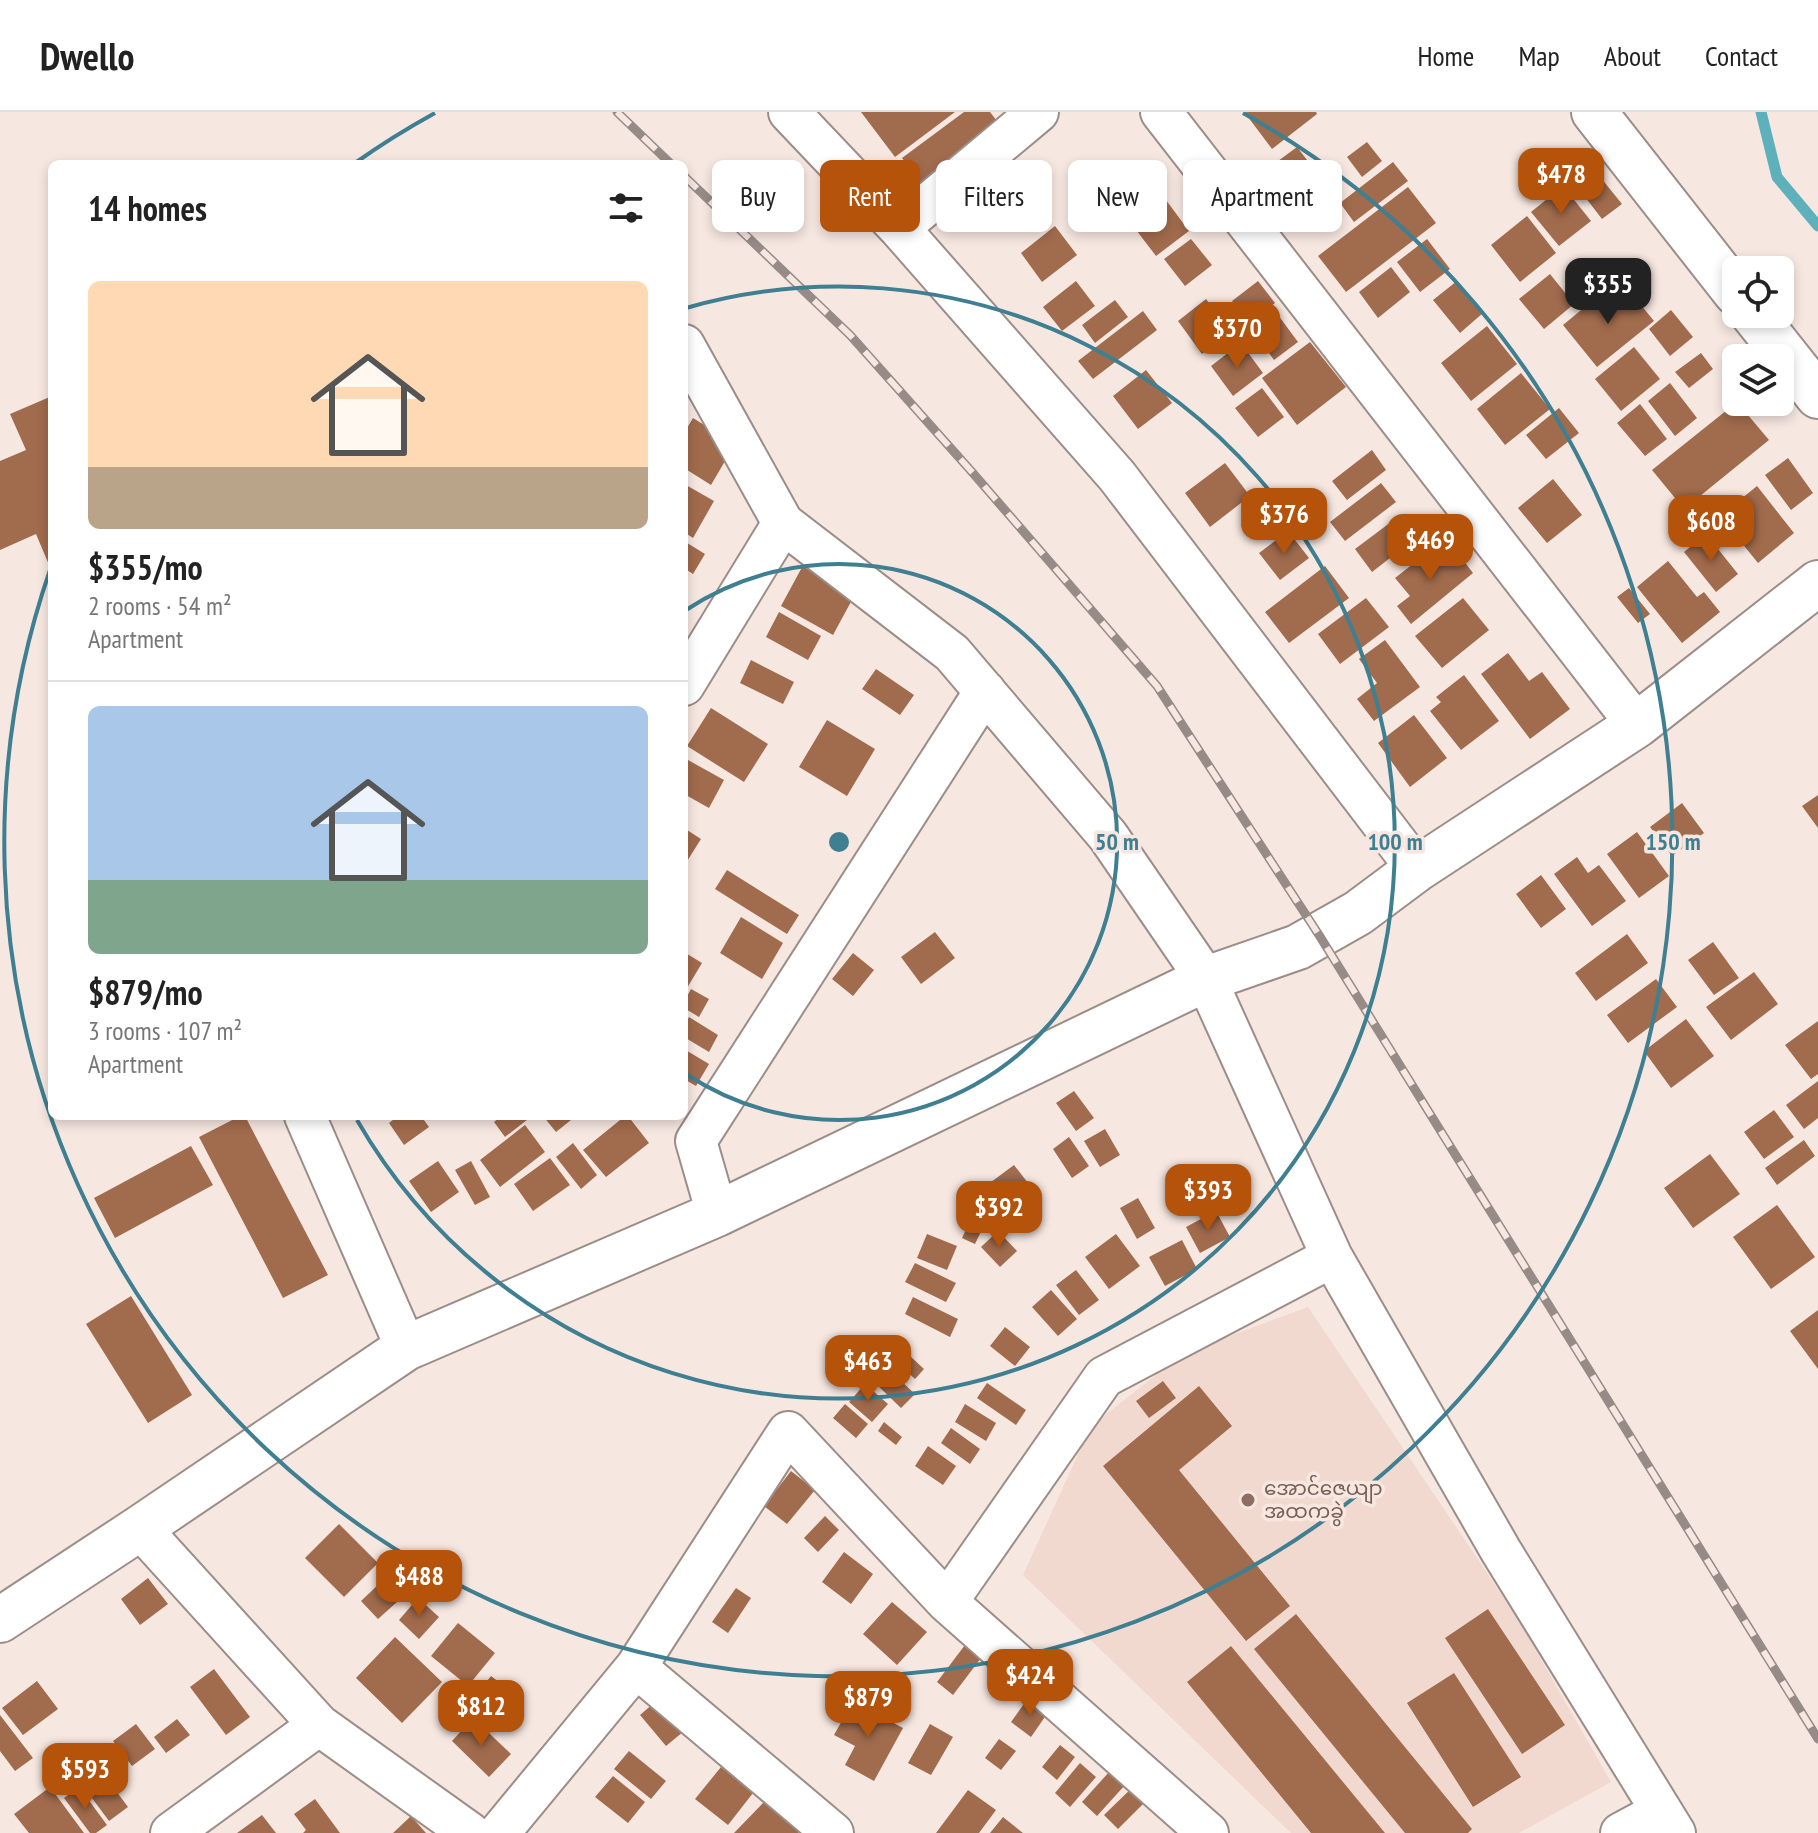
<!DOCTYPE html>
<html lang="en">
<head>
<meta charset="utf-8">
<style>
  body { margin:0; font-family:"PT Sans Narrow","Noto Sans Myanmar",sans-serif; background:#f2f2f2; color:#222; height:100vh; display:flex; flex-direction:column; font-size:30px; white-space:nowrap }
  * { box-sizing:border-box; margin:0 }
  p { font-size:26px; color:#767676 }
  .icon { flex:none; width:44px; height:44px; fill:none; stroke:currentColor; stroke-width:2; stroke-linecap:round; stroke-linejoin:round }
  .map { position:relative; flex:1; overflow:hidden }
  .sheet { position:absolute; left:48px; top:48px; width:640px; height:960px; display:flex; flex-direction:column; background:#fff; border-radius:12px; box-shadow:0 4px 12px #0003 }
  .sheet>* { flex:none }
  .banner { position:absolute; left:712px; top:48px; width:760px; height:72px; display:flex; gap:16px }
  .fabs { position:absolute; left:1722px; top:144px; display:grid; gap:16px }
  .fabs a { display:grid; place-items:center; width:72px; height:72px; border-radius:12px; background:#fff; box-shadow:0 4px 12px #0003; font-size:40px }
  .price { position:absolute; translate:-50% -68px; padding:0 18px; border-radius:16px; background:#b45309; color:#fff; font-size:26px; line-height:52px; filter:drop-shadow(0 2px 4px #0008) }
  .price::after { content:''; position:absolute; left:50%; top:48px; width:24px; height:18px; margin-left:-12px; background:inherit; clip-path:polygon(0 0,100% 0,50% 100%) }
  .price.current { background:#222; color:#fff }
  ul { padding:0; list-style:none }
  li { display:grid; align-content:center; gap:16px; height:424px; padding:0 40px }
  li+li { border-top:2px solid #e0e0e0 }
  li span { display:grid; place-items:center; height:248px; border-radius:12px; color:#555 }
  li>.icon { margin-inline-start:auto }
  span .icon { width:144px; height:144px; fill:#fffc; stroke-width:1 }
  li b { font-size:34px }
  h2 { display:flex; justify-content:space-between; align-items:center; height:96px; padding:0 40px; font-size:34px }
  .pill { padding:0 28px; border-radius:12px; background:#fff; box-shadow:0 4px 12px #0003; font-size:28px; line-height:72px }
  .pill.current { background:#b45309; color:#fff }
  header { display:flex; align-items:center; gap:48px; box-sizing:border-box; height:112px; padding:0 40px; background:#fff; border-bottom:2px solid #e0e0e0 }
  header strong { font-size:38px }
  nav { display:flex; gap:44px; margin-inline-start:auto; font-size:28px }
  .map>svg:first-child { display:block }
</style>
</head>
<body>
<header>
<strong>Dwello</strong>
<nav><a>Home</a><a>Map</a><a>About</a><a>Contact</a></nav>
</header>
<div class="map">
<svg width="1818" height="1721" viewBox="0 0 1818 1721">
  <rect width="100%" height="100%" fill="#f7e7e1"/>
  <path fill="#f1d9d0" d="M1308,1195L1518,1507L1611,1670L1519,1721H1291L1023,1463L1091,1314L1184,1241Z"/>
  <g fill="none" stroke-linecap="round" stroke-linejoin="round">
    <path stroke="#5eb0ba" stroke-width="11" d="M1761,0L1777,65L1818,114"/>
  </g>
  <path fill="#a16b4d" d="M861,0H955L895,45Z
    M964,0H990L1004,18L925,77L902,46Z
    M1247,0H1316L1317,2L1272,37L1245,1Z
    M1367,30L1382,49L1362,65L1347,45Z
    M1297,35L1324,70L1293,93L1266,58Z
    M1393,50L1408,69L1354,110L1340,91Z
    M1120,53L1138,77L1110,98L1092,74Z
    M1601,66L1622,92L1602,107L1582,81Z
    M1563,74L1591,109L1559,134L1531,100Z
    M1408,75L1436,111L1346,180L1318,144Z
    M1163,84L1189,119L1156,144L1130,110Z
    M1527,104L1556,141L1520,170L1491,133Z
    M1055,114L1077,143L1042,170L1021,141Z
    M1191,127L1212,153L1185,174L1164,147Z
    M1427,127L1450,157L1420,180L1397,150Z
    M1391,155L1410,180L1378,206L1359,180Z
    M1550,162L1574,192L1544,217L1519,187Z
    M1076,169L1095,194L1062,219L1043,195Z
    M1258,169L1275,191L1249,211L1232,189Z
    M1457,169L1483,201L1460,221L1433,188Z
    M1628,177L1654,209L1597,255L1563,213L1598,184L1606,195Z
    M1206,187L1231,219L1202,242L1178,209Z
    M1115,188L1128,205L1095,231L1082,213Z
    M1671,198L1693,225L1670,244L1649,217Z
    M1143,199L1157,218L1093,267L1078,249Z
    M1278,203L1298,230L1274,248L1254,221Z
    M1487,214L1517,252L1471,289L1441,251Z
    M1310,230L1346,275L1297,313L1262,266Z
    M1241,231L1263,261L1233,284L1211,254Z
    M1634,235L1660,267L1621,299L1595,267Z
    M1701,241L1713,257L1689,276L1675,260Z
    M1146,258L1172,291L1138,317L1113,284Z
    M1521,261L1550,297L1505,333L1477,297Z
    M1670,271L1697,306L1675,324L1648,289Z
    M1262,276L1284,305L1258,325L1235,296Z
    M52,284V460L36,422L0,438V349L26,338L10,302Z
    M1737,290L1769,328L1684,397L1652,358Z
    M1640,292L1667,327L1645,344L1617,311Z
    M1559,296L1579,321L1546,347L1526,323Z
    M693,306L735,332L711,373L684,356V321Z
    M1372,338L1386,358L1347,388L1332,369Z
    M1788,346L1813,381L1791,398L1765,363Z
    M1225,351L1250,384L1210,415L1185,381Z
    M1553,367L1582,403L1547,431L1518,396Z
    M1381,371L1396,390L1345,429L1330,410Z
    M686,373L714,389L693,426L684,420V377Z
    M1757,374L1794,421L1758,451L1720,404Z
    M1391,410L1408,432L1372,460L1355,437Z
    M1288,419L1309,446L1280,468L1259,441Z
    M1706,422L1738,462L1716,480L1684,440Z
    M684,429L705,442L693,462L684,456Z
    M1437,433L1452,451L1460,444L1473,461L1411,512L1397,494L1410,484L1395,466Z
    M807,446L859,475L833,523L781,494Z
    M1668,449L1697,485L1704,480L1720,500L1682,531L1637,475Z
    M1325,454L1349,486L1289,531L1265,500Z
    M1629,476L1650,502L1638,511L1617,485Z
    M1366,486L1389,515L1340,552L1318,522Z
    M1463,486L1489,518L1442,556L1415,524Z
    M779,500L821,524L808,548L766,525Z
    M1385,528L1420,575L1374,609L1357,587L1377,571L1359,547Z
    M1508,541L1529,569L1542,560L1570,597L1530,627L1481,562Z
    M751,548L794,570L783,592L740,571Z
    M876,557L914,583L900,603L862,577Z
    M1464,563L1499,609L1461,638L1430,599L1441,590L1436,585Z
    M711,596L768,632L744,670L687,634Z
    M1414,603L1447,646L1410,675L1378,631Z
    M827,608L875,637L847,684L799,655Z
    M688,648L724,668L709,696L684,682V655Z
    M1818,683V716L1802,694Z
    M1682,691L1704,721L1672,744L1650,715Z
    M684,716L701,727L684,754Z
    M1637,720L1669,764L1639,786L1607,742Z
    M1577,745L1588,761L1599,753L1626,789L1592,814L1554,762Z
    M727,758L799,803L787,822L715,777Z
    M1541,763L1566,797L1541,816L1516,782Z
    M741,805L783,831L762,867L720,841Z
    M935,820L955,846L921,872L901,845Z
    M1627,822L1648,851L1596,889L1575,861Z
    M1713,830L1739,866L1714,883L1688,848Z
    M684,840L702,851L684,881Z
    M853,841L874,858L853,884L832,867Z
    M1754,860L1778,892L1731,928L1706,895Z
    M1656,867L1677,895L1628,931L1607,903Z
    M691,877L709,887L699,905L684,896V890Z
    M689,905L718,923L709,940L684,925V914Z
    M1686,907L1714,944L1671,976L1644,939Z
    M1818,909V962L1811,967L1785,933Z
    M684,937L709,952L696,974L684,967Z
    M1818,969V1006L1804,1017L1786,993Z
    M1074,979L1094,1006L1076,1019L1056,991Z
    M1774,998L1794,1025L1764,1047L1744,1020Z
    M240,1004H245L328,1163L283,1186L199,1025Z
    M398,1004H421L429,1015L404,1033L389,1011Z
    M501,1004H532L505,1025L494,1010Z
    M543,1004H576L556,1020Z
    M625,1004H628L649,1031L606,1065L583,1038Z
    M525,1013L545,1040L500,1075L480,1048Z
    M1105,1017L1120,1043L1100,1055L1084,1029Z
    M1069,1025L1089,1054L1072,1066L1053,1037Z
    M1804,1028L1815,1044L1777,1073L1765,1056Z
    M573,1031L597,1063L581,1077L556,1045Z
    M191,1034L213,1073L115,1126L94,1086Z
    M1710,1042L1740,1082L1693,1116L1664,1076Z
    M550,1046L570,1073L533,1099L514,1072Z
    M438,1049L459,1080L431,1100L409,1069Z
    M471,1049L490,1085L475,1093L455,1058Z
    M1014,1053L1042,1089L1007,1116L979,1079Z
    M1138,1086L1155,1116L1137,1127L1120,1096Z
    M1777,1093L1815,1145L1771,1177L1733,1125Z
    M1216,1099L1230,1125L1200,1141L1186,1115Z
    M973,1103L986,1109L975,1132L962,1126Z
    M998,1119L1017,1139L1000,1155L981,1135Z
    M927,1122L957,1134L947,1158L917,1146Z
    M1116,1122L1140,1154L1109,1177L1085,1145Z
    M1182,1128L1197,1157L1165,1174L1149,1145Z
    M915,1151L956,1171L946,1190L905,1170Z
    M1076,1158L1099,1188L1079,1203L1056,1173Z
    M1051,1178L1077,1207L1058,1224L1032,1195Z
    M131,1184L192,1283L148,1311L86,1212Z
    M913,1185L958,1207L950,1225L905,1202Z
    M1818,1198V1257L1790,1219Z
    M1005,1215L1030,1235L1015,1254L990,1234Z
    M896,1231L924,1257L915,1267L887,1241Z
    M886,1255L915,1282L901,1296L873,1269Z
    M1163,1269L1176,1286L1149,1306L1136,1289Z
    M987,1271L1026,1298L1016,1313L977,1286Z
    M865,1272L888,1292L872,1310L849,1290Z
    M1199,1274L1232,1314L1179,1358L1290,1494L1246,1529L1103,1354Z
    M845,1292L868,1312L856,1326L833,1306Z
    M965,1292L996,1311L986,1329L955,1310Z
    M884,1310L902,1325L896,1333L878,1319Z
    M951,1316L980,1337L970,1352L941,1331Z
    M928,1334L956,1354L943,1373L915,1354Z
    M791,1359L815,1378L787,1412L764,1394Z
    M825,1404L839,1418L818,1440L804,1426Z
    M339,1412L378,1451L344,1485L305,1446Z
    M844,1440L873,1462L851,1492L822,1470Z
    M148,1466L168,1492L140,1513L121,1487Z
    M380,1471L397,1490L378,1507L361,1489Z
    M736,1476L751,1486L728,1521L712,1510Z
    M418,1486L439,1505L419,1527L399,1508Z
    M892,1490L927,1520L897,1553L863,1522Z
    M1488,1497L1565,1613L1522,1642L1445,1526Z
    M1296,1502L1472,1717L1468,1721H1405L1254,1537Z
    M458,1511L495,1541L468,1574L431,1544Z
    M395,1525L442,1570L402,1611L356,1566Z
    M965,1533L981,1546L953,1583L937,1570Z
    M1231,1534L1385,1721H1311L1187,1570Z
    M214,1557L250,1605L226,1623L190,1575Z
    M1454,1561L1521,1665L1473,1695L1407,1591Z
    M491,1564L516,1583L495,1611L470,1591Z
    M37,1569L58,1597L23,1623L2,1596Z
    M662,1584L689,1615L666,1634L640,1603Z
    M1029,1585L1049,1599L1031,1625L1011,1610Z
    M853,1589L903,1616L874,1669L845,1653L855,1634L834,1623Z
    M0,1603L33,1646L15,1659L0,1639Z
    M473,1606L511,1642L489,1665L452,1629Z
    M177,1607L190,1623L166,1641L154,1625Z
    M136,1612L155,1637L132,1654L113,1629Z
    M930,1612L953,1625L931,1663L908,1651Z
    M999,1627L1016,1639L1001,1658L985,1646Z
    M1060,1633L1075,1645L1057,1668L1042,1655Z
    M629,1639L666,1669L651,1687L614,1657Z
    M1080,1651L1096,1665L1070,1695L1055,1681Z
    M721,1655L753,1681L728,1713L695,1687Z
    M1110,1659L1125,1673L1097,1704L1082,1690Z
    M102,1660L128,1695L109,1709L83,1674Z
    M613,1664L645,1690L628,1711L595,1685Z
    M1138,1670L1151,1684L1118,1717L1104,1703Z
    M50,1675L84,1721H29L14,1702Z
    M79,1675L107,1713L96,1721H90L64,1686Z
    M968,1678L996,1698L979,1721H936Z
    M315,1687L340,1721H303L306,1718L294,1702Z
    M766,1688L799,1720L798,1721H734Z
    M262,1703L276,1721H237Z
    M411,1704L426,1721H393Z
    M1003,1705L1023,1721H990Z"/>
  <g fill="none" stroke-linecap="round" stroke-linejoin="round">
    <defs>
      <path id="street" d="M789,0L899,116L1117,364L1417,757
        M1161,0L1637,613
        M899,116L1038,0
        M684,233L783,411L952,541L1108,724L1206,867L1332,1145L1501,1439L1675,1721
        M684,573L783,411
        M305,1004L406,1236
        M717,1102L696,1029L985,579
        M140,1416L319,1613L470,1721
        M947,1490L1104,1265L1332,1145
        M636,1555L833,1721
        M171,1721L319,1613
        M499,1721L636,1555L788,1320L947,1490L1208,1721
        M1621,1721L1660,1700"/>
      <path id="secondary" d="M1594,0L1736,181
        M1753,202L1818,284
        M0,1508L140,1416L406,1236L717,1102L1206,867L1298,835L1358,801L1417,757L1637,613L1818,471"/>
    </defs>
    <use href="#street" stroke="#9b8d87" stroke-width="44"/>
    <use href="#secondary" stroke="#9b8d87" stroke-width="48"/>
    <use href="#street" stroke="#fff" stroke-width="40"/>
    <use href="#secondary" stroke="#fff" stroke-width="44"/>
    <defs>
      <path id="rail" d="M617,0L671,52
        M684,64L850,223L972,360L1157,574L1319,823L1818,1627"/>
    </defs>
    <use href="#rail" stroke="#968b87" stroke-width="9"/>
    <use href="#rail" stroke="#f7e7e1" stroke-width="6" stroke-dasharray="18" stroke-linecap="butt"/>
  </g>
  <g fill="none" stroke="#3e7f91" stroke-width="4">
    <path d="M686 498A278 278 0 1 1 686 962"/>
    <path d="M686 196A556 556 0 1 1 357 1008"/>
    <path d="M355 51A834 834 0 0 1 435 1M1243 1A834 834 0 1 1 50 458"/>
  </g>
  <circle fill="#8d6e63" stroke="#f7e7e1" stroke-width="3" cx="1248" cy="1388" r="8"/>
  <g text-anchor="middle" dominant-baseline="central" stroke-width="7" stroke-linejoin="round" paint-order="stroke">
    <g font-size="20" fill="#785e54" stroke="#f7e7e1" text-anchor="start">
      <text x="1264" y="1376">အောင်ဇေယျာ<tspan x="1264" dy="23">အထကခွဲ</tspan></text>
    </g>
  </g>
  <circle cx="839" cy="730" r="12" fill="#3e7f91" stroke="#f7e7e1" stroke-width="4"/>
  <g font-size="24" text-anchor="middle" font-weight="bold" fill="#3e7f91" stroke="#f7e7e1" stroke-width="7" stroke-linejoin="round" paint-order="stroke">
    <text x="1117" y="738">50 m</text>
    <text x="1395" y="738">100 m</text>
    <text x="1673" y="738">150 m</text>
  </g>
</svg>
<div class="fabs">
<a><svg class="icon" aria-label="locate" viewBox="0 0 24 24"><circle cx="12" cy="12" r="6"/><path d="M12 2v4M12 18v4M2 12h4M18 12h4"/></svg></a>
<a><svg class="icon" aria-label="layers" viewBox="0 0 24 24"><path d="M12 4l9 5-9 5-9-5zM3 14l9 5 9-5"/></svg></a>
</div>
<b class="price" style="left:1561px;top:104px">$478</b>
<b class="price current" style="left:1608px;top:214px">$355</b>
<b class="price" style="left:1237px;top:258px">$370</b>
<b class="price" style="left:1284px;top:444px">$376</b>
<b class="price" style="left:1711px;top:451px">$608</b>
<b class="price" style="left:1430px;top:470px">$469</b>
<b class="price" style="left:1208px;top:1120px">$393</b>
<b class="price" style="left:999px;top:1137px">$392</b>
<b class="price" style="left:868px;top:1291px">$463</b>
<b class="price" style="left:419px;top:1506px">$488</b>
<b class="price" style="left:1030px;top:1605px">$424</b>
<b class="price" style="left:868px;top:1627px">$879</b>
<b class="price" style="left:481px;top:1636px">$812</b>
<b class="price" style="left:85px;top:1699px">$593</b>
<div class="banner">
<a class="pill">Buy</a>
<a class="pill current">Rent</a>
<a class="pill">Filters</a>
<a class="pill">New</a>
<a class="pill">Apartment</a>
</div>
<section class="sheet">
<h2>14 homes<svg class="icon" aria-label="filters" viewBox="0 0 24 24"><path d="M4 7h16M4 17h16"/><circle cx="9" cy="7" r="2"/><circle cx="15" cy="17" r="2"/></svg></h2>
<ul>
<li><span style="background:linear-gradient(#ffd9b3 75%,#b9a48a 0)"><svg class="icon" aria-label="home" viewBox="0 0 24 24"><path d="M3 11l9-7 9 7M6 9v11h12V9"/></svg></span><div><b>$355/mo</b><p>2 rooms · 54 m²</p><p>Apartment</p></div></li>
<li><span style="background:linear-gradient(#a9c7e8 70%,#7fa58c 0)"><svg class="icon" aria-label="home" viewBox="0 0 24 24"><path d="M3 11l9-7 9 7M6 9v11h12V9"/></svg></span><div><b>$879/mo</b><p>3 rooms · 107 m²</p><p>Apartment</p></div></li>
</ul>
</section>
</div>
</body>
</html>
